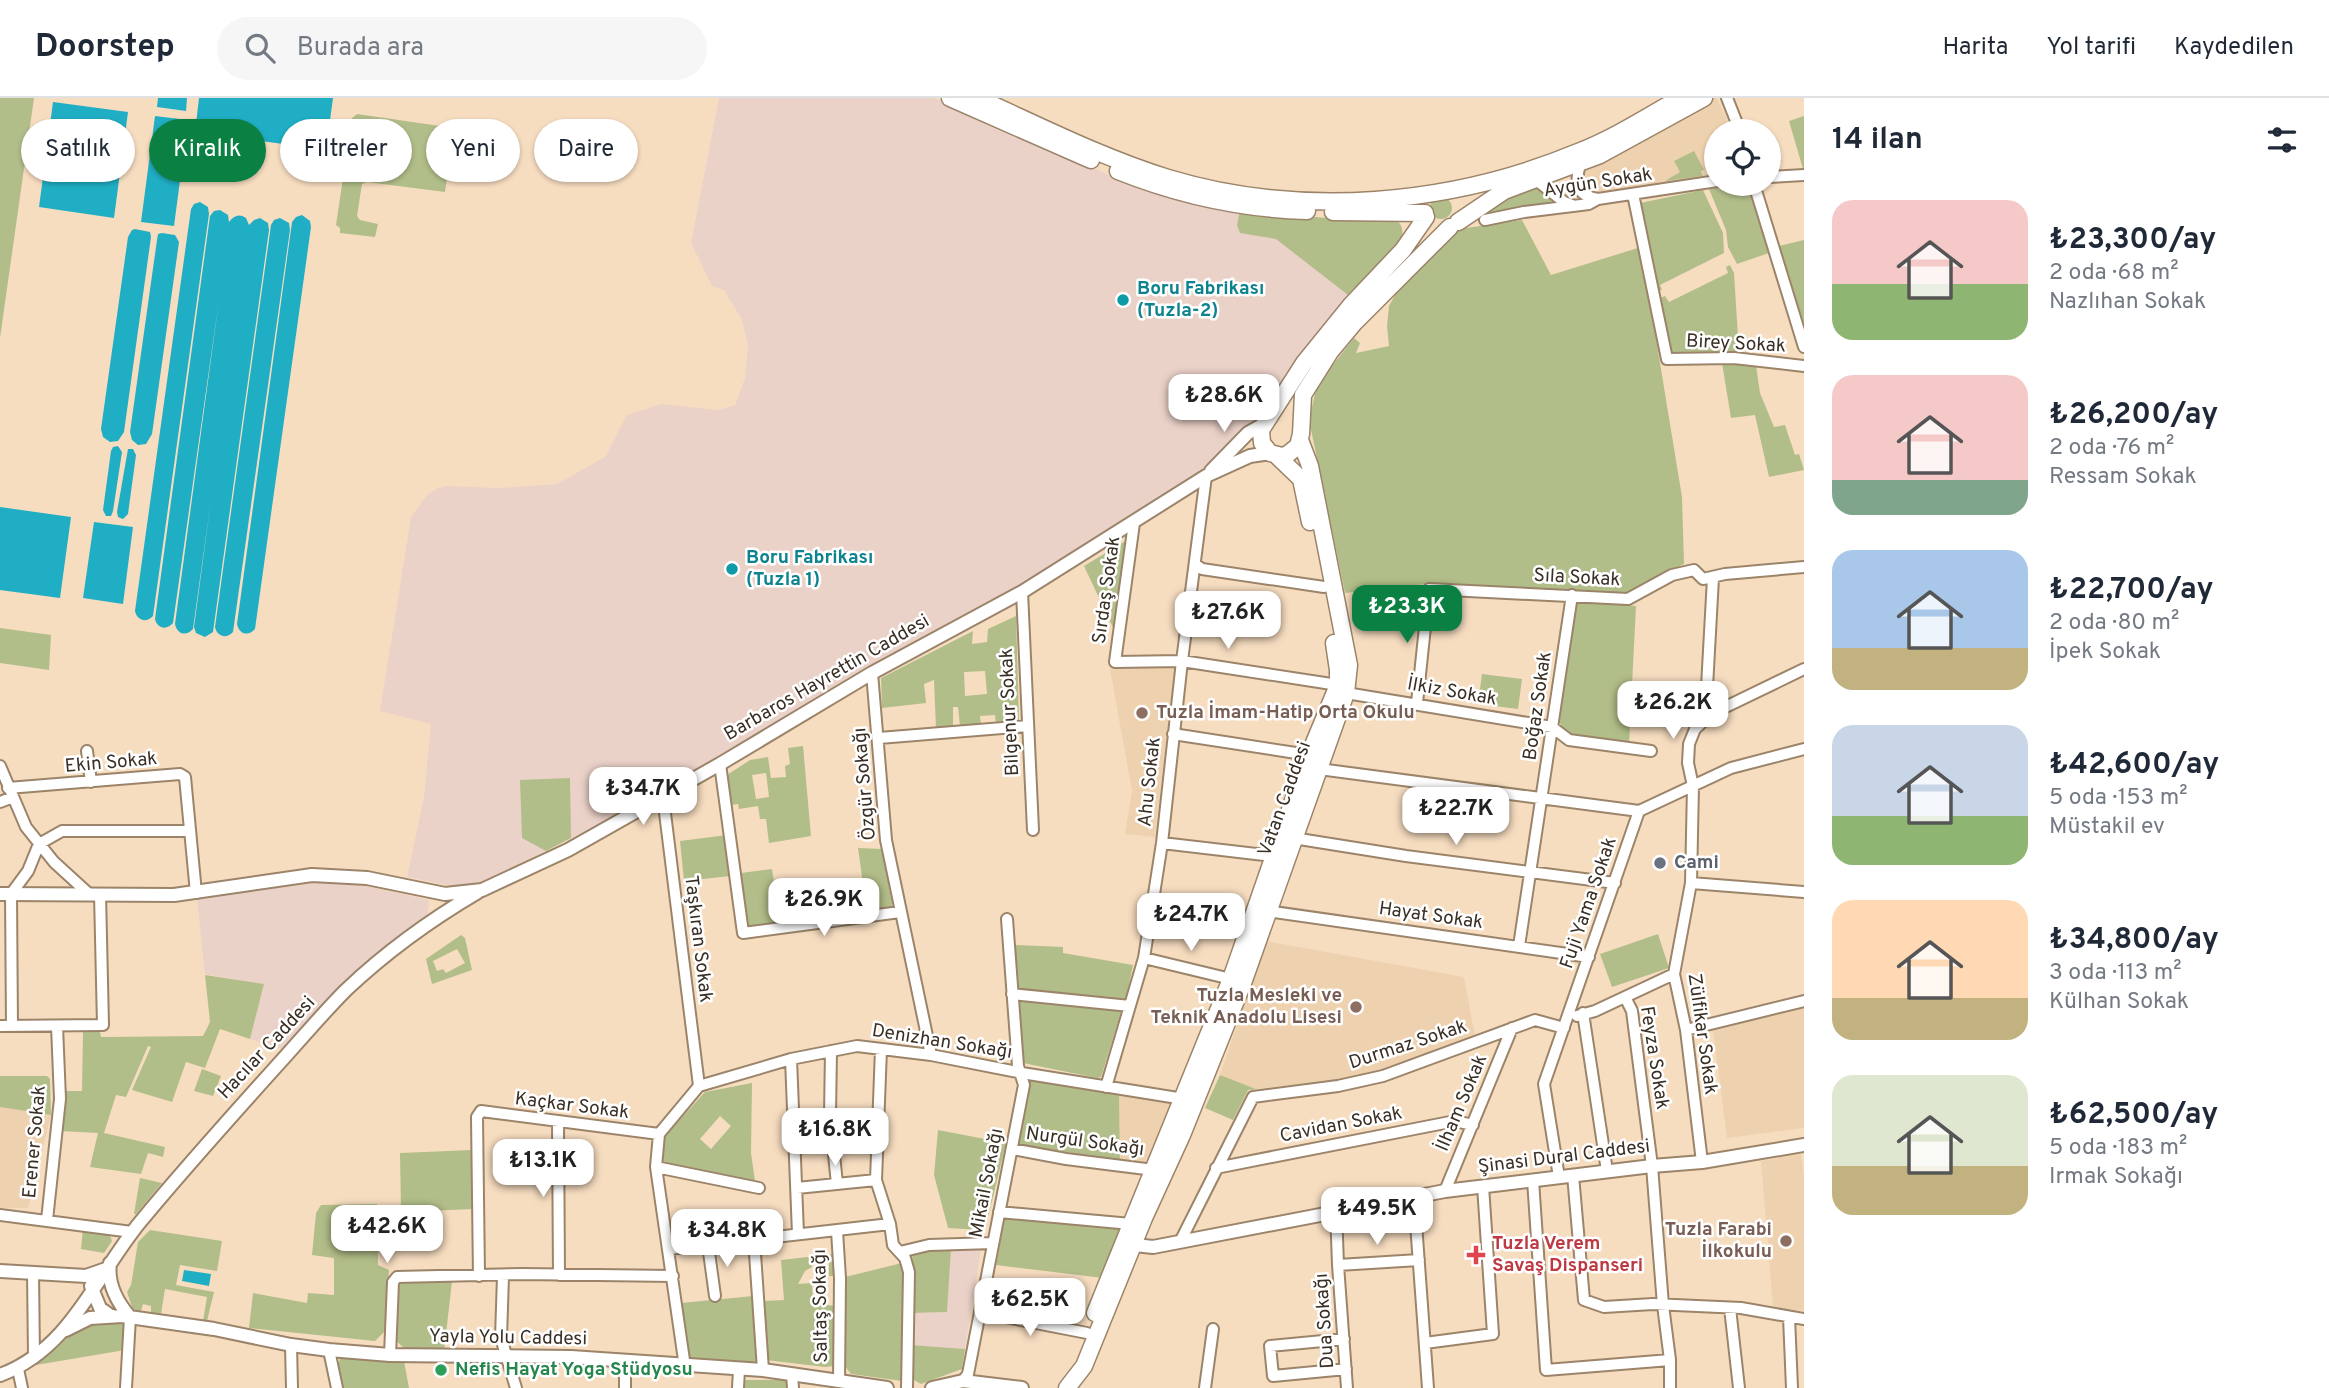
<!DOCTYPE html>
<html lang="tr">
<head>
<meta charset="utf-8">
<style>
  body { margin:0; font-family:Overpass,sans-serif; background:#f6f6f7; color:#1f2937; height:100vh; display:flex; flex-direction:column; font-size:26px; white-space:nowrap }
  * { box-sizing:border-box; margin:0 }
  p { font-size:23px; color:#747a83 }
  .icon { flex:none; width:38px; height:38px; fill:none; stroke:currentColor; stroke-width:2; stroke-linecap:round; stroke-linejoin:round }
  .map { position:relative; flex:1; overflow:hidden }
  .panel { display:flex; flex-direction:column; background:#fff; width:525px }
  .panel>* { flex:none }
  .top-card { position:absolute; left:21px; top:21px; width:665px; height:63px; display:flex; gap:14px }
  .controls { position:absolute; left:1704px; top:21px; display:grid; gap:14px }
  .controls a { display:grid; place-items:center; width:77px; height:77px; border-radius:50%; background:#fff; box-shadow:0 2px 5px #0004; font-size:35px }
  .price { position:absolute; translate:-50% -60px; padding:0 16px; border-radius:14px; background:#fff; color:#222; font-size:23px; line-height:46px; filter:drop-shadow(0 2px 4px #0008) }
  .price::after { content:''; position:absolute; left:50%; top:42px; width:21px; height:16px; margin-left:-10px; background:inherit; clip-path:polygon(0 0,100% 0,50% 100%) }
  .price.on { background:#0b8043; color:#fff }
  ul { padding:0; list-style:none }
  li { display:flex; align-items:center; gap:21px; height:175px; padding:0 28px }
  li span { display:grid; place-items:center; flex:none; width:196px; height:140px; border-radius:21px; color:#555 }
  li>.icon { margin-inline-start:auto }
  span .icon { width:84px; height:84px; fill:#fffc; stroke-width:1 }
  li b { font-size:30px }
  h2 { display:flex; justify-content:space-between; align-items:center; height:84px; padding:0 28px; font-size:30px }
  .chip { padding:0 24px; border-radius:32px; background:#fff; box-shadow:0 2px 5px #0004; font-size:24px; line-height:63px }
  .chip.on { background:#0b8043; color:#fff }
  header { display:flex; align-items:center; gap:42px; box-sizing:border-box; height:98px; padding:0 35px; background:#fff; border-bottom:2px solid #e0e1e3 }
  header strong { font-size:33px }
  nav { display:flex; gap:38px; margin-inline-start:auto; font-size:24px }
  .search { width:490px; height:63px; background:#f6f6f7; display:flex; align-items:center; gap:18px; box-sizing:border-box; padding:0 24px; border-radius:38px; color:#747a83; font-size:26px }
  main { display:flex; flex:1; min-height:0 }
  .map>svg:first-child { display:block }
</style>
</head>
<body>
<header>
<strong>Doorstep</strong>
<div class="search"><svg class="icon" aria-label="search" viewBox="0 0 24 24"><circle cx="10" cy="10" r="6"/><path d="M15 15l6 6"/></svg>Burada ara</div>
<nav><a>Harita</a><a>Yol tarifi</a><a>Kaydedilen</a></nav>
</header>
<main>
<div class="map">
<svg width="1804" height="1290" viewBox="0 0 1804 1290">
  <rect width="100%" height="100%" fill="#f7ddc0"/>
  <path fill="#eed1ae" d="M1714,0H1717L1732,33H1717V79L1592,94L1586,91L1582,83V71L1587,66Z
    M1175,569L1155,739L1125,736L1132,693L1110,571Z
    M1266,843L1464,879L1475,938L1380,976L1338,982L1256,991L1220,977Z
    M1804,909V1030L1727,1040L1713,933Z
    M1119,994L1176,1005L1152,1064L1147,1066L1120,1063Z
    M0,1009L51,1017L28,1110H0Z
    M1801,1056L1804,1076V1213L1773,1209L1761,1063Z"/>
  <path fill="#ebd2c9" d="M719,0H934L1145,93L1289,118L1326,120L1391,119L1402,128V136L1400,142L1348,197L1299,260L1282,287L1252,323L1191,383L968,518L866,570L717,663L619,717L483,783L462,790L407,779L424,699L431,626L380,613L411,419L426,398L436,391L446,388L499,390L557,386L605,359L627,317L661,306L718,312L735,307L745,280L748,248L742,222L724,192L712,188L691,145Z
    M314,785H352L429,802L427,821L342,888L282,951L250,941L264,886L205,876L197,801Z
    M951,1151H981L965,1251L911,1247L912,1215L947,1214Z"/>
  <path fill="#b2be89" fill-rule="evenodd" d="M0,0H34L0,240Z
    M357,16L454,30L445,94L367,84L362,86L357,118L360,122L378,126L375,139L340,135V130L336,127L352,20Z
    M1804,18V71H1803L1789,23Z
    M1694,53L1704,72L1701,73L1703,78L1665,83L1680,74L1674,63Z
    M1735,86H1747L1769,155L1737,166L1728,149L1726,132L1709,91Z
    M1532,89C1542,92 1549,97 1554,106L1475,116L1496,102Z
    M1703,92L1723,135L1724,155L1660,187L1662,192L1657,193L1640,105Z
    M1430 110a11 11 0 1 1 22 0a11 11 0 1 1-22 0Z
    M1240,112L1326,120L1391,119C1398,122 1404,128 1402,137C1399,150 1359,185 1348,197L1276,141L1240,135L1237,127Z
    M1522,122L1551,177L1641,149L1682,399L1684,466L1625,495L1426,486L1345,495L1309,322L1317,287L1354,240L1360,245L1356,255L1389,248L1387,228L1389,208L1402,184L1459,131Z
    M1804,142V233L1779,148Z
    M1730,167L1734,175L1739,255L1675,257L1670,252L1660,200L1665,198L1669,204L1728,175L1726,169Z
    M1722,265L1756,267L1760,295L1774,329L1785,327L1795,357L1799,356L1804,372L1769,379L1755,317L1731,320Z
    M1127,442L1115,534L1084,468Z
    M1576,502L1636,508L1629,647L1570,640L1559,624Z
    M1016,518L1019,622L996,625L995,617L980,618L981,626L960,628L958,609H953V629L936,631L934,582L924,586L926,605L882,610L881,580L973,533L972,546L987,544L988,531ZM985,573L987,596L965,598L964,574Z
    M0,530L51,537L49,572L0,565Z
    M1482,576L1522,581L1518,611L1478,606Z
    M803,648L811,738L769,745L766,721H760L758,708L739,711L738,706L731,707L727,677L750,662L768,659L771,680L786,679L785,668L790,666L788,650ZM766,675L769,699L756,701L752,677Z
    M570,680L571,740L546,753L522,740L520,682Z
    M727,737L731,778L684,783L680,743Z
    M858,750L882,751L893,810L867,814Z
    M772,771L775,790L818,785L821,822L748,832L741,775Z
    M1658,836L1669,870L1612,889L1600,856Z
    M461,837L465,840L472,872L432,886L426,861ZM457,851L465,865L446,875L443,871L437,873L433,863Z
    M1015,847L1063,849V855L1133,867L1126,901L1019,890Z
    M205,877L264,886L250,941L220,931L205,970L186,964L172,1004L132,992L151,949L148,948L126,999L116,997L104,1035L165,1049L163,1059L148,1055L141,1076L90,1069L98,1035L60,1033L63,993H82L83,933H100L101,939L203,938L210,924Z
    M1019,903L1119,911L1121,914L1101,979L1097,980L1023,965Z
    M202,971L221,978L213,998L194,993Z
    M1220,977L1256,991L1248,992L1233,1022L1205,1010Z
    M0,978H47L50,981L51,1017L0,1009Z
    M1029,980L1119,994L1120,1063L1018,1046Z
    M752,985L751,1055L755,1083L663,1065L665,1038L705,994ZM720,1018L731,1028L711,1051L700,1041Z
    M938,1032L1006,1045L986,1128L981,1132L948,1130L934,1077Z
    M472,1052L474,1111L401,1114L400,1055Z
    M140,1080L162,1085L136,1116H134Z
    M377,1106L378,1167L389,1172L386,1232L375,1243L249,1230L253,1195L307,1205L308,1195L334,1197V1160L312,1157L316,1115L321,1107Z
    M1005,1119L1123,1131L1103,1180L996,1167Z
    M83,1131L109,1135L112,1143L104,1155L81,1151Z
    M150,1132L222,1143L217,1173L180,1167L176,1187L214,1194L207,1223H203L207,1199L165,1191L161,1216L151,1215V1208L143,1206L141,1213L133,1212L127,1194L131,1187L138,1144Z
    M932,1151H951L947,1214L912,1215L914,1173L912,1156Z
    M834,1156L835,1178H829V1160L812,1161V1169L805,1173L798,1186L812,1185L813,1205L835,1208L834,1268L825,1269L766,1262L764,1203L784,1202L781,1162Z
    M902,1165L904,1176L902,1283L851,1276L844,1267L845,1179Z
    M403,1182L452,1183L444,1254L405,1251L394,1241L396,1187Z
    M753,1198L757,1262L752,1265L691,1263L688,1260L681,1205Z
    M119,1224L125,1228V1252L36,1267C64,1240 78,1225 119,1224Z
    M911,1247L965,1251L962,1271L921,1286L912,1281Z
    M340,1260L404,1263L409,1290H342L338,1269Z
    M746,1282H786L789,1285V1290H741L742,1286Z"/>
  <path fill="#20aec4" d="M158,0H187L186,13L157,9Z
    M199,0H333L326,52L195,34Z
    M53,4L128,14L114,120L39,109Z
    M155,18L188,22L174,128L141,124Z
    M200,104L208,109L209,116L153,518C147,525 137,523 135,513L191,111L194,106Z
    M220,112L228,117L229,124C234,118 239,115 246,120L249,127L254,122L260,120L268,125L269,132L213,534L205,539L196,535L194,529L211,402L193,531C186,539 177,536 175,526L219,202L173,525C166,533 157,530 155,521L210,118L214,113Z
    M302,117L310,123L311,129L255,531C248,539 239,536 237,526L292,124L296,119Z
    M280,120L289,125L290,132L233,534C227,541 217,539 215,529L271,127L274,122Z
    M135,131L150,134L151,139L124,334L118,343L110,344L103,339L101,331L128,139L132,132Z
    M162,135L175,137L179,144L152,336L146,346L138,347L132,342L130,334L157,142L158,136Z
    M118,348L122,354L113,413L111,418H106L103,412L111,353L113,349Z
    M128,351H133L136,357L128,416L123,421L118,419L117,414Z
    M0,409L71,419L60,500L0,492Z
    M94,424L133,429L123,506L83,500Z
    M184,1172L211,1176L209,1188L182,1183Z"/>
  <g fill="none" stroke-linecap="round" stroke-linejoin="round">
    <defs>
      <path id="minor" d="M1727,0L1740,33
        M1580,66C1575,84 1576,98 1598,101
        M1769,79L1804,77
        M1535,81L1564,104L1572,107
        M1754,86L1804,249
        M1633,96L1667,261L1734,260L1804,268
        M1485,122L1524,114L1589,106L1598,101L1717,83
        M1134,425L1115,564L1182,563L1338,587
        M1195,466L1202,471L1324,489
        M1022,494L1033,732
        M872,575L886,742L931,957
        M1346,595L1552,629L1569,642L1651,653
        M1417,605L1429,491L1628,501L1672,477L1694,472L1703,481L1725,476L1804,469
        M1711,616L1706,607L1713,480
        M1173,636L1309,657
        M879,640L1028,628
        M87,653L91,684
        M720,666L743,835L900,814
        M0,668L26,729L54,764L89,796
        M1319,671L1639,713
        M8,690L180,676L185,679L196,795
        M663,699L699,988
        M0,704L13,699
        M1293,740L1406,758L1615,785
        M1162,745L1273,758
        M1691,785L1804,794
        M1267,813L1589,859
        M1519,848L1572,497
        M1144,860L1231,881
        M1012,896L1130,908
        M1625,899L1632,913L1652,1068L1663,1207L1670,1262V1290
        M1583,915L1607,1073
        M1577,918L1595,913L1674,876
        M0,928L103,927L100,796
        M12,928L11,796L28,773L39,746L62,733H190
        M1686,932L1804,903
        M881,951L876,1082L890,1126L893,1147L905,1160L909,1174L907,1290
        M831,953L830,1017L837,1086
        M791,961L798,1136
        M699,988L791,961L857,948L931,957L1022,975L1184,1001
        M1106,989L1144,860L1162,745L1182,563L1206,378
        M558,1024L559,1177
        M1012,1051L1066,1061L1154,1072
        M1702,1064L1686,932L1674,876L1691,785L1693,688L1688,665L1689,646L1695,631L1711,616L1804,571
        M656,1069L759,1090
        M1216,1070L1455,1023L1473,1027
        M1573,1077L1584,1202L1604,1209L1653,1206L1741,1210L1804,1221
        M1559,1079L1544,986L1639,713L1731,670L1804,651
        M1533,1082L1546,1272L1670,1262
        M797,1090L876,1082
        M1445,1093L1512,930
        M1414,1098L1428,1290
        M1336,1112L1338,1167L1347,1290
        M999,1114L1131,1126
        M0,1117L132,1134
        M47,1122L60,1001L57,928
        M837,1133L840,1180L839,1283
        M754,1141L763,1272
        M1180,1144L1253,999L1338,988L1383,978L1535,922L1564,930
        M708,1147L715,1198
        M669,1151L890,1126
        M900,1154L929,1147L993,1145
        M1338,1167L1419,1162
        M33,1174L34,1260
        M479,1178L477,1019L481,1013L659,1036
        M503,1178L501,1240L516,1290
        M1730,1210L1739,1290
        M980,1214L1087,1235
        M1789,1219L1792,1290
        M1344,1241L1270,1248L1273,1278L1346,1271
        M1425,1245L1493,1236L1483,1088
        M291,1247L292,1290
        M329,1252L337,1290
        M390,1257L393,1184L397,1179L523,1176L673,1178
        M685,1269L656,1069L659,1036L699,988
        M18,1271L22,1290
        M792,1276L793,1290
        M963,1283L968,1276L1024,987L1018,968L1007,821
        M126,1290L130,1219
        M625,1290V1264
        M738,1290L739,1271
        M1205,1290L1213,1231"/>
      <path id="tertiary" d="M1211,373L1248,335L1264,326
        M0,796L174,797L312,777L367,780L445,796L482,792L568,752L720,666L872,575L1022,494L1206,378L1250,358L1270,355
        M1126,1146L1153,1149L1445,1093L1652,1068L1702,1064L1804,1047
        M110,1165C107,1186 117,1204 130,1219
        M0,1173L86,1178L106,1171
        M91,1188L100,1210L111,1218
        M66,1232L90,1220L122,1218L214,1231L291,1247L329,1252L390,1257L571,1259L763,1272L887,1290
        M0,1277C71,1251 96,1177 141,1123C184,1071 229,1021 274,971C298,945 321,917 346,892C385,855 432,821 478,794
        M932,1290L963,1283L1022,1290"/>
      <path id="primary" d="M950,0L1091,62
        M978,0C1040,28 1103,60 1168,80C1301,120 1451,107 1578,54C1614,40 1647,19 1680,0
        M1118,73C1178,97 1242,111 1307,113
        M1333,114L1425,115
        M1426,119L1403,152L1351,207L1304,265L1261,332L1262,345L1270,355L1282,358L1288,356L1298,348L1301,336L1303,297L1330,254L1355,224L1450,129
        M1458,124L1504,93L1600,57L1704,0
        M1276,357L1301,381L1310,424
        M1095,1215L1231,881L1309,657L1338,587V572L1334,545
        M1067,1290L1084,1268L1144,1120L1182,1037L1243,885L1346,595L1349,567L1310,368L1300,342"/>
    </defs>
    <use href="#minor" stroke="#9b8469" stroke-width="14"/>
    <use href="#tertiary" stroke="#9b8469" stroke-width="16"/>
    <use href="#primary" stroke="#9b8469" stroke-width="19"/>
    <use href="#minor" stroke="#fff" stroke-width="10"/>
    <use href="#tertiary" stroke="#fff" stroke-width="12"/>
    <use href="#primary" stroke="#fff" stroke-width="16"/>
  </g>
  <g fill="#0f9aa8" stroke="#fff" stroke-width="2.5">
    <circle cx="1123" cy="202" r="7"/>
    <circle cx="732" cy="471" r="7"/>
  </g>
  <g fill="#8d6e63" stroke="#fff" stroke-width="2.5">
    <circle cx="1142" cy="615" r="7"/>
    <circle cx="1356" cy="909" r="7"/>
    <circle cx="1786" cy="1143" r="7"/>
  </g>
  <circle fill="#6b7280" stroke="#fff" stroke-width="2.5" cx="1660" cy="765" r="7"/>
  <path fill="#e0444e" stroke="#fff" stroke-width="2.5" d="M1472.5 1146.5h7v7h7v7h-7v7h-7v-7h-7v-7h7z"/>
  <circle fill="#2e9e5b" stroke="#fff" stroke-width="2.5" cx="441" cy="1272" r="7"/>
  <g text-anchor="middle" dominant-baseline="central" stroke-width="5" stroke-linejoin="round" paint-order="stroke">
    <g font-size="19" fill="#392f24" stroke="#fff">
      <text transform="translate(1598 85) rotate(-9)">Aygün Sokak</text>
      <text transform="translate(1736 246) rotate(3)">Birey Sokak</text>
      <text transform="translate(1577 480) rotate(3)">Sıla Sokak</text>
      <text transform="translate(1107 492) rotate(-82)">Sırdaş Sokak</text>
      <text transform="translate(827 580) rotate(-30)">Barbaros Hayrettin Caddesi</text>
      <text transform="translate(1452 594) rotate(10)">İlkiz Sokak</text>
      <text transform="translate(1538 608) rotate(-82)">Boğaz Sokak</text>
      <text transform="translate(1010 614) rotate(-93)">Bilgenur Sokak</text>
      <text transform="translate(111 665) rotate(-5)">Ekin Sokak</text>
      <text transform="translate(1150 684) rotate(-84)">Ahu Sokak</text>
      <text transform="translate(865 686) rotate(-95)">Özgür Sokağı</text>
      <text transform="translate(1285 701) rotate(-70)">Vatan Caddesi</text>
      <text transform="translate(1589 805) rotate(-71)">Fuji Yama Sokak</text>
      <text transform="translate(1431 818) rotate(8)">Hayat Sokak</text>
      <text transform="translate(698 841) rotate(83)">Taşkıran Sokak</text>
      <text transform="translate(1702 936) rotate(82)">Zülfikar Sokak</text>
      <text transform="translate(942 944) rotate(9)">Denizhan Sokağı</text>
      <text transform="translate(1408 947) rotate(-18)">Durmaz Sokak</text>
      <text transform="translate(267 950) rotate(-47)">Hacılar Caddesi</text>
      <text transform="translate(1654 960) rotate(81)">Feyza Sokak</text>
      <text transform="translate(1462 1005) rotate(-67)">İlham Sokak</text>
      <text transform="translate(572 1008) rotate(7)">Kaçkar Sokak</text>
      <text transform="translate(1341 1027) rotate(-11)">Cavidan Sokak</text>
      <text transform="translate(35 1044) rotate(-85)">Erener Sokak</text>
      <text transform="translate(1085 1044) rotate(8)">Nurgül Sokağı</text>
      <text transform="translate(1564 1059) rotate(-7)">Şinasi Dural Caddesi</text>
      <text transform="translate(987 1085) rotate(-79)">Mikail Sokağı</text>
      <text transform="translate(821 1208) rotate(-91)">Saltaş Sokağı</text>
      <text transform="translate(1325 1223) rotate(-94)">Dua Sokağı</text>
      <text transform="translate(508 1240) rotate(1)">Yayla Yolu Caddesi</text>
    </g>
    <g font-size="19" font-weight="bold" fill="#0d838f" stroke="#fff" text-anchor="start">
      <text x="1137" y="191">Boru Fabrikası<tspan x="1137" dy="22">(Tuzla-2)</tspan></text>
      <text x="746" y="460">Boru Fabrikası<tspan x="746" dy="22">(Tuzla 1)</tspan></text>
    </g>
    <g font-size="19" font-weight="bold" fill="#785e54" stroke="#fff" text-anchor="end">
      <text x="1156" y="615" text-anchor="start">Tuzla İmam-Hatip Orta Okulu</text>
      <text x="1342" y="898">Tuzla Mesleki ve<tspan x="1342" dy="22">Teknik Anadolu Lisesi</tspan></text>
      <text x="1772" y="1132">Tuzla Farabi<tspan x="1772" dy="22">İlkokulu</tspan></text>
    </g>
    <g font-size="19" font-weight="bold" fill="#5b616d" stroke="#fff" text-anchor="start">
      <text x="1674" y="765">Cami</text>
    </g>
    <g font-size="19" font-weight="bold" fill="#be3a42" stroke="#fff" text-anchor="start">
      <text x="1492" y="1146">Tuzla Verem<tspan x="1492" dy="22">Savaş Dispanseri</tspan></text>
    </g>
    <g font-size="19" font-weight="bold" fill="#27864d" stroke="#fff" text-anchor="start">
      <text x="455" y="1272">Nefis Hayat Yoga Stüdyosu</text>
    </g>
  </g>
</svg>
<div class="controls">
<a><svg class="icon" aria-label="locate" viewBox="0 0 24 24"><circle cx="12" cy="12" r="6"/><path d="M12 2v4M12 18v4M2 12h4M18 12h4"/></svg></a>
</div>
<b class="price" style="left:1224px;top:336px">₺28.6K</b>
<b class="price on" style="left:1407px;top:547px">₺23.3K</b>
<b class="price" style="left:1228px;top:553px">₺27.6K</b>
<b class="price" style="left:1673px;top:643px">₺26.2K</b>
<b class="price" style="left:643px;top:729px">₺34.7K</b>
<b class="price" style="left:1456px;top:749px">₺22.7K</b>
<b class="price" style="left:824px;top:840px">₺26.9K</b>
<b class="price" style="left:1191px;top:855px">₺24.7K</b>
<b class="price" style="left:835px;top:1070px">₺16.8K</b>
<b class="price" style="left:543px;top:1101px">₺13.1K</b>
<b class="price" style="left:1377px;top:1149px">₺49.5K</b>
<b class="price" style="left:387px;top:1167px">₺42.6K</b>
<b class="price" style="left:727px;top:1171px">₺34.8K</b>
<b class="price" style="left:1030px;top:1240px">₺62.5K</b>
<div class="top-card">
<a class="chip">Satılık</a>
<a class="chip on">Kiralık</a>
<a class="chip">Filtreler</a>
<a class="chip">Yeni</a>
<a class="chip">Daire</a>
</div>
</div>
<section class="panel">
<h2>14 ilan<svg class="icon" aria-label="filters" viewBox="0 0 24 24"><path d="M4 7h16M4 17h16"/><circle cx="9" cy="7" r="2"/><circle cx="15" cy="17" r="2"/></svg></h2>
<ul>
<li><span style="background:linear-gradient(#f6c9c9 60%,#8fb573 0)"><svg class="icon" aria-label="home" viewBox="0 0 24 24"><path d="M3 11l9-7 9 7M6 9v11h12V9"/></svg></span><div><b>₺23,300/ay</b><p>2 oda · 68 m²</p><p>Nazlıhan Sokak</p></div></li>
<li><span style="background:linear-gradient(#f6c9c9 75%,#7fa58c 0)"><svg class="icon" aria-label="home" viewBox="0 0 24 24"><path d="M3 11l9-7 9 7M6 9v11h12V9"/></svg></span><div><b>₺26,200/ay</b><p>2 oda · 76 m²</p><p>Ressam Sokak</p></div></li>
<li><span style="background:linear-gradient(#a9c7e8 70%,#c2b280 0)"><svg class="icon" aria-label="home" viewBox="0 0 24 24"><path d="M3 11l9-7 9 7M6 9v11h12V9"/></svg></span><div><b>₺22,700/ay</b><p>2 oda · 80 m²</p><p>İpek Sokak</p></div></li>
<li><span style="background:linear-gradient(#c9d6e8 65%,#8fb573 0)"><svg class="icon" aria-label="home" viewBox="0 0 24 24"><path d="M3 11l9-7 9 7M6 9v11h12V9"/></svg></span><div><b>₺42,600/ay</b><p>5 oda · 153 m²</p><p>Müstakil ev</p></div></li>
<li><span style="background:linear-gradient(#ffd9b3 70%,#c2b280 0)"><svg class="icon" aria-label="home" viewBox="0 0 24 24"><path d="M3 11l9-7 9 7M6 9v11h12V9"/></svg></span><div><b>₺34,800/ay</b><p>3 oda · 113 m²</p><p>Külhan Sokak</p></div></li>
<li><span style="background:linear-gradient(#dfe7d0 65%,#c2b280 0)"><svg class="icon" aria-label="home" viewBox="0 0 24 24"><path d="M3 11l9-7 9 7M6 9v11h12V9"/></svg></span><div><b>₺62,500/ay</b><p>5 oda · 183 m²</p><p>Irmak Sokağı</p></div></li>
</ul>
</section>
</main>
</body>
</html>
